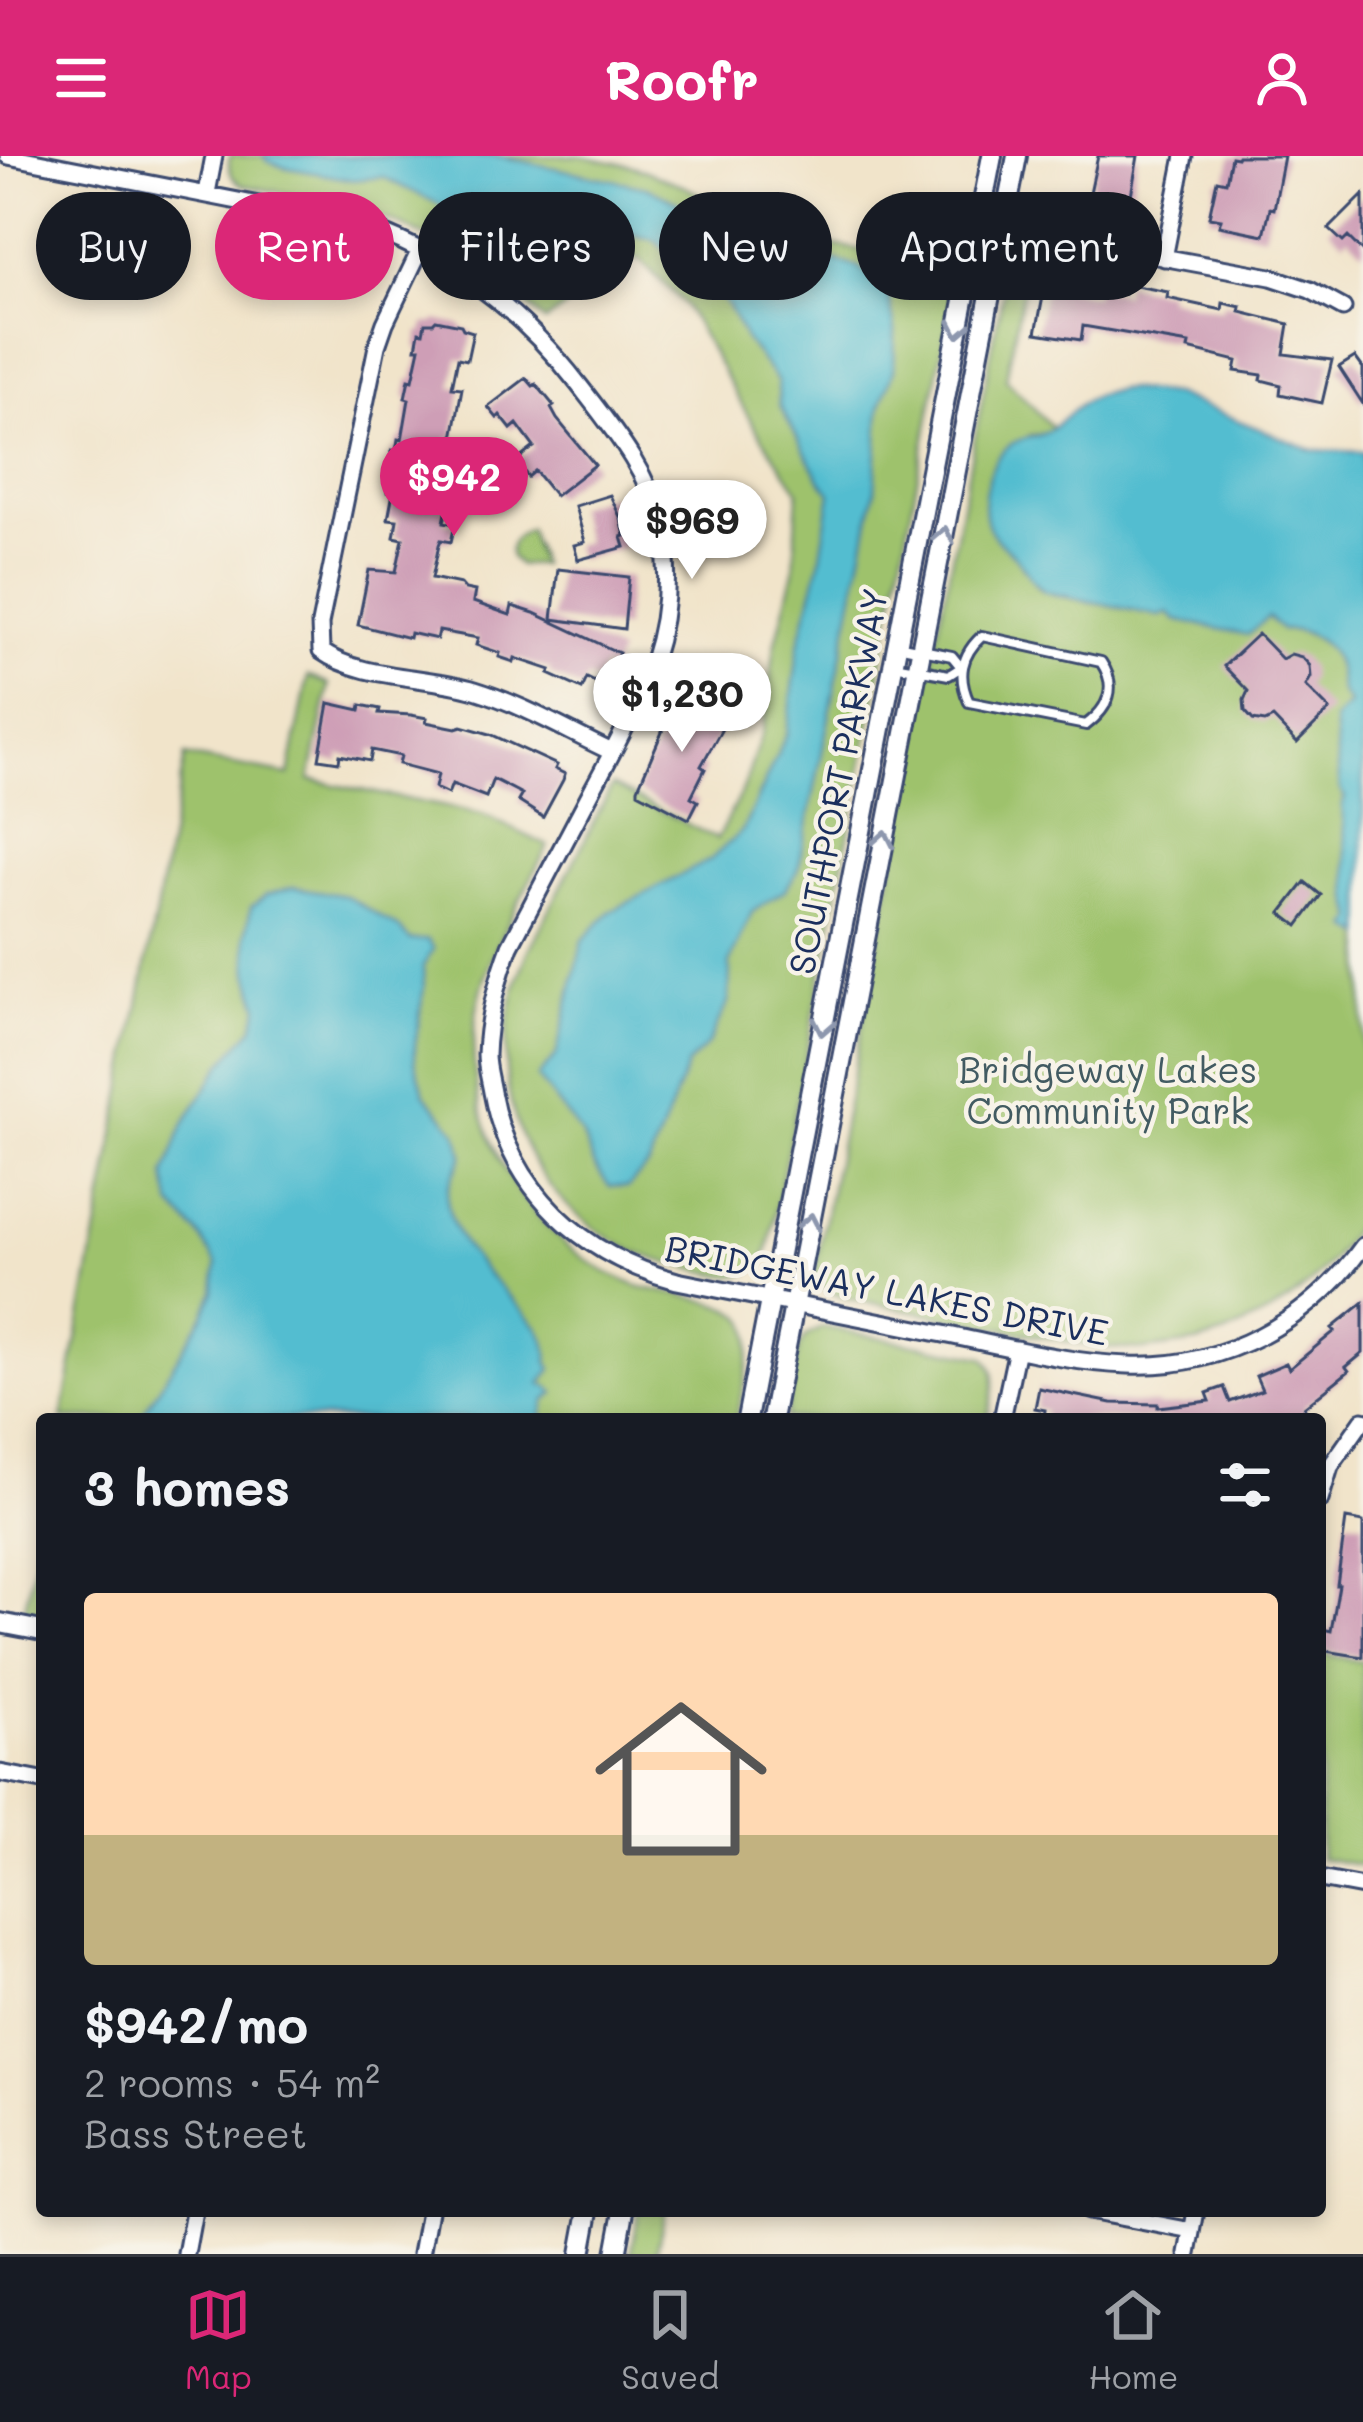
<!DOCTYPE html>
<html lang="en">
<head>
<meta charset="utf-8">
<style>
  body { margin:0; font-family:Mali,sans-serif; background:#20242c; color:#f1f3f6; height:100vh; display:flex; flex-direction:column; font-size:45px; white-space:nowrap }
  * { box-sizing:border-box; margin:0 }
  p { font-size:39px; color:#9ea1a6 }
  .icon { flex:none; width:66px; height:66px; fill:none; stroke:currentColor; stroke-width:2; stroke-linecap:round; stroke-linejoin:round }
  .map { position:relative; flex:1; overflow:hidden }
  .details { position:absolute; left:36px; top:1257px; width:1290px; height:804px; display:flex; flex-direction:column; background:#171b24; border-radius:12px; box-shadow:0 6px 18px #0003 }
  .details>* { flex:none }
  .top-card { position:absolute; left:36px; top:36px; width:1293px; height:108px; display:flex; gap:24px }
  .price { position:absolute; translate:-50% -102px; padding:0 27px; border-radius:42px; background:#fff; color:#222; font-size:39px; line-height:78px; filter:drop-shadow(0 3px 6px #0008) }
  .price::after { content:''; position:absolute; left:50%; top:72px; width:36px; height:27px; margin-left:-18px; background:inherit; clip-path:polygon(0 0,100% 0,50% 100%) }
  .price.selected { background:#db2777; color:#fff }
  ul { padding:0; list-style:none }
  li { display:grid; align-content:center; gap:24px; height:636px; padding:0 48px }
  li span { display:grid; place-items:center; height:372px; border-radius:12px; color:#555 }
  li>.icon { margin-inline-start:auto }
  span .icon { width:216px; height:216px; fill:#fffc; stroke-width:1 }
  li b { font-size:51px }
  h2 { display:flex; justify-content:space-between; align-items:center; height:144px; padding:0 48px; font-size:51px }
  .pill { padding:0 42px; border-radius:54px; background:#171b24; box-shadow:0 6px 18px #0003; font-size:42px; line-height:108px }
  .pill.selected { background:#db2777; color:#fff }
  header { display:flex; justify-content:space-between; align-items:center; height:156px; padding:0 48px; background:#db2777; color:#fff; font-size:54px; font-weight:700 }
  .dock { display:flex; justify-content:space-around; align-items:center; height:168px; border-top:3px solid #363941; background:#171b24; font-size:33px; color:#9ea1a6 }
  .dock a { display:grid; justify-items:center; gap:6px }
  .dock .selected { color:#db2777 }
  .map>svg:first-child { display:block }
</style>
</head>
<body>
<header><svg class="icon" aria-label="menu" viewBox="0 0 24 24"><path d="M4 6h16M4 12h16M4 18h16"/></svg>Roofr<svg class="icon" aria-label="person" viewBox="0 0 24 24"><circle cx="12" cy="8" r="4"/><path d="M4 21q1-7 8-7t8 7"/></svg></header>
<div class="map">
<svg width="1363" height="2098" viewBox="0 0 1363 2098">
  <rect width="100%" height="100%" fill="#f7f3e8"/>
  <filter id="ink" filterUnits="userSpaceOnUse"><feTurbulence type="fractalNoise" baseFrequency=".00833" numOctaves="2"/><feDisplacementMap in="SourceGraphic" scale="24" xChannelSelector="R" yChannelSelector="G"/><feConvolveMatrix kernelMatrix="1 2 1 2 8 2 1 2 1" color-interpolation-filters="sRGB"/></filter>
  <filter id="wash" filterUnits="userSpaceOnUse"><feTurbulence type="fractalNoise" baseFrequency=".004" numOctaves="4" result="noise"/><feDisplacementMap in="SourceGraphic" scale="48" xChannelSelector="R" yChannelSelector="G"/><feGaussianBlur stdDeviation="2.7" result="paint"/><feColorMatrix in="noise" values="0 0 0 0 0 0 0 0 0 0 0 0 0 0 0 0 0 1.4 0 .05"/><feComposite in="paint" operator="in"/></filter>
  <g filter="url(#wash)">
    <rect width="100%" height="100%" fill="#f1e4ca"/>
    <path fill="#9ec26c" stroke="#5c7865" stroke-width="3" d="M230,0H580L633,10L682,29L775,78L958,112L769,1091C762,1112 751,1121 728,1120C692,1113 655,1107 622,1089C511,1031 479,907 528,796L612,630L717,683L744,631L763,574L775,490L794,415L798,334L752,267L684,148L638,102L545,165C489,113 427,73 352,52C316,42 278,36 242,29C230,21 227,14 230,0Z
      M1005,124L1024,128L1006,223L1053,272L1045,278L1030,279L990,318L985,356L1038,432L1055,439L1160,460L1168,457L1176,464L1268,461L1281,474C1306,473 1330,485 1337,511C1342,531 1335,532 1351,549L1340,633L1345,640L1342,649L1350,742L1355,763L1351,772L1363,779V1060L1334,1102L1310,1128L1291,1143L1271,1156L1226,1178L1196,1187L1144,1194L1095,1191L842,1141L826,1134L815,1115Z
      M529,373L540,408L519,409L511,402C507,386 516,379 529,373Z
      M308,520L329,529L310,624L482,658L548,690C525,736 496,782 482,831C448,951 519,1085 635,1129C661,1138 732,1143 746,1165C758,1184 740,1240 736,1263H62L185,600L289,619Z
      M823,1171L984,1201C1002,1217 991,1242 987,1263H785L799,1191L806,1180Z
      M42,1366V1460L24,1456Z
      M1320,1497L1363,1506V1710L1320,1702Z
      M639,2055H665L656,2098H631Z"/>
    <path fill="#53bdd0" stroke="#377697" stroke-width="3" d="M264,0H497L646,31L723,68L785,92L859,111L888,136L895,173L894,214L880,251L875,334L798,715L784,735L752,756L730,806L729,844L708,888L687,909L649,1008L628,1031L609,1030L594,1008L583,980L537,921L556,900L583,784L610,756L710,704L743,674L787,577L799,488L820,406L831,337L819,322L779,248L778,226L745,183L728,150L703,122L690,116L654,84L621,75L602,78L584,96L566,105L549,107L522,95L482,69L383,21L353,24L283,11L267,5Z
      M1125,233L1175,239L1312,294L1363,296V779L1350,772L1355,763L1350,742L1342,649L1345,641L1340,634L1334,564L1350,548C1335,532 1342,530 1337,511C1330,485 1306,472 1281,474L1268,461L1248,479L1176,464L1168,457L1160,460L1046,436C1030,427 1028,414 1016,401C1008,392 997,386 990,374C978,352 987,313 1003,295C1018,278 1040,284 1053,272C1080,248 1086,238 1125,233Z
      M293,731L346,740L399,772L410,784H428L434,793L423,810L424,831L415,889V905L424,937L457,976L463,999C458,1013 446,1026 447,1043C452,1096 508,1135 538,1172C545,1182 550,1195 548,1206L552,1213L541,1228L549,1231L555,1237L545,1245L541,1263H140L203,1160L214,1135L217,1108L200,1080L172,1049L165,1019L184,968L222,908L253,872L259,851L249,817L246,779L251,751L266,739Z"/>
    <g id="blocks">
      <path fill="#ce9eb6" d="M1098,0H1138L1130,45L1139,46L1136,63L1086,55Z
        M1238,0H1284L1274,53L1270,52L1264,79L1219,70L1221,63L1209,61L1217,24L1226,26L1231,1L1237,2Z
        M1363,39V96L1348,81L1343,86L1329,73Z
        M1046,125L1064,128V133L1095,140L1097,132L1124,138L1125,128L1168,136L1167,142L1222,154L1223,147L1241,151L1240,156L1289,168L1284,198L1332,204L1322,247L1280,238L1281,229L1261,224L1262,219L1235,215L1237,205L1188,193L1189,188L1083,170L1081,184L1036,177Z
        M436,164L461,169L463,173L473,176L467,204L458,202L452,231L462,232L453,282L448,281L439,322L431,320L425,348L447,352L444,366L455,368L451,386L441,384L439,389L432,422L461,428L465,433L475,435L473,446L510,459L512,450L534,457L619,497L611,515L603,511L595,526L587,522L582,533L549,518L551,514L515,502L514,506L499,501L500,497L476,489L478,482L439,475L437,483L410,477L409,482L358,469L369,414L396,416L403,383L394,381L397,364L388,363L393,337L387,336L392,310H389L392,294L396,295L398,283L402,284L409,243L405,242L409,223L413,224L420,192H416L419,176L423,177L425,167H433Z
        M1355,201L1363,212V248L1339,211Z
        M526,222L533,230L536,228L554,250L551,252L557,263L595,309L555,340L535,315L528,321L516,305L534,291L517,268L511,273L500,259L497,262L488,251Z
        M610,339L621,363L625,380L622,381L625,391L578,404L574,389L585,386L575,350Z
        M558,413L629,421L624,473L552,463Z
        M1258,478L1282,503L1291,498L1302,501L1310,510L1311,521L1306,530L1330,554L1297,587L1273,562L1265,566L1253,564L1245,555L1244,544L1248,535L1224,510Z
        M686,537L729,560L701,610L705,613L691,641L698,645L689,663L638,636V632L669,560L676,546L680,548Z
        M329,547L360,554L361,549L380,553L379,557L411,559L427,562L426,566L456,572L462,570L490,578L557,609L555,613L565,618L563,624L543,661L518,645L522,638L493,623L486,641L452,628L448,638L435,632L438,618L399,608L401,600L372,594L370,605L340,599L339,606L319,603Z
        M1305,726L1321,739L1298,770L1281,757Z
        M1363,1147V1197L1346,1211L1349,1215L1304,1251L1306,1256L1289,1263H1044L1045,1254L1035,1252L1039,1232L1112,1247L1158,1248V1251L1210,1245L1207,1237L1224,1231L1230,1246L1262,1234L1256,1220L1286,1207L1289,1213L1335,1175L1332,1172Z
        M1346,1363L1363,1366V1501L1320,1494L1323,1473L1331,1475L1339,1429H1337Z"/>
    </g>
  </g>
  <g filter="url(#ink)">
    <use href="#blocks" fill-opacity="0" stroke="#3b4a6e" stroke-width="3"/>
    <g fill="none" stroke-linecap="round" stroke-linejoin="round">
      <defs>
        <path id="service" d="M982,480L1101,506C1118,531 1109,552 1086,569L969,546C957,520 961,499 982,480Z
          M897,489L952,500L961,511
          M894,509L949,519L960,512"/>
        <path id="minor" d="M8,0L361,69C451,100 521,154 579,229C614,274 652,320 663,378C680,478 636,552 591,636C564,687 537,739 510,790C497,825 487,861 486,899C486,911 490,924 492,936C510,1035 583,1100 677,1125C764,1142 851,1159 938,1177C1000,1189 1065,1207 1128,1209C1223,1213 1309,1166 1363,1090
          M207,37L214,0
          M978,76L1075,94L1091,88L1078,77L981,58
          M1091,88L1271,121L1310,134L1343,152
          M420,94L385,167L377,190L320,468L321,495C362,524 427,519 475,534C524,549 567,575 612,596
          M1164,102L1184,0
          M1002,1263L1017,1193
          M1320,1344L1330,1311L1363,1264
          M0,1617L42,1625
          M1320,1723L1363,1731
          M1088,2055L1192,2075
          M186,2098L194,2055
          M421,2098L429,2055
          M1188,2098L1196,2055"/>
        <path id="tertiary" d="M747,1263L992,0
          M772,1263L1017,0
          M0,1467L42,1475
          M581,2098L589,2055
          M616,2098L624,2055"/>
      </defs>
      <use href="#service" stroke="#3b4a6e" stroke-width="14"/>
      <use href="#minor" stroke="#3b4a6e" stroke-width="21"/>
      <use href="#tertiary" stroke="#3b4a6e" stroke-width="24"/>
      <use href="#service" stroke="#fff" stroke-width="8"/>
      <use href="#minor" stroke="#fff" stroke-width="15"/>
      <use href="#tertiary" stroke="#fff" stroke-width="18"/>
    </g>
    <defs><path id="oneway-chevron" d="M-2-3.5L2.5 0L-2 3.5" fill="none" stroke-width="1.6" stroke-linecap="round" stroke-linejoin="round" transform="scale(3)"/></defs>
    <g stroke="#8d97ae">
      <use href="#oneway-chevron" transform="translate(959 173) rotate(101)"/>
      <use href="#oneway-chevron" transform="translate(944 379) rotate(-79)"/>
      <use href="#oneway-chevron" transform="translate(884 683) rotate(-79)"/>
      <use href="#oneway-chevron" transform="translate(823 871) rotate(101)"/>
      <use href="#oneway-chevron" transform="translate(810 1066) rotate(-79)"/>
    </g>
  </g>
  <g text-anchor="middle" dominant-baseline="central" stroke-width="9" stroke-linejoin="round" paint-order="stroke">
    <g font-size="36" fill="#1b2f5e" stroke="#f7f3e8">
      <text transform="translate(837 625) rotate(-79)">SOUTHPORT PARKWAY</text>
      <text transform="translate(887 1133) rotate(11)">BRIDGEWAY LAKES DRIVE</text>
    </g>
    <g font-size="36" fill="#425b62" stroke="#f7f3e8">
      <text x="1108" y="912">Bridgeway Lakes<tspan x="1108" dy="41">Community Park</tspan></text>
    </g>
  </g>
</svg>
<b class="price selected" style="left:454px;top:383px">$942</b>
<b class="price" style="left:692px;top:426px">$969</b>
<b class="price" style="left:682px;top:599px">$1,230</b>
<div class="top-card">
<a class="pill">Buy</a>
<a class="pill selected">Rent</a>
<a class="pill">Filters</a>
<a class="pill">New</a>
<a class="pill">Apartment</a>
</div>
<section class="details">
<h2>3 homes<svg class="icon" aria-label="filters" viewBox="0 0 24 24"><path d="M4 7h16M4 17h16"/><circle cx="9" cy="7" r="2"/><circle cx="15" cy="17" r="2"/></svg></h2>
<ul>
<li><span style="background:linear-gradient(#ffd9b3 65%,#c2b280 0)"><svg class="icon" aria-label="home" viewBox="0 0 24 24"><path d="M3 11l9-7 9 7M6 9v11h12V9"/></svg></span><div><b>$942/mo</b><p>2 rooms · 54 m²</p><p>Bass Street</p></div></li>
</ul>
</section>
</div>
<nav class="dock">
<a class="selected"><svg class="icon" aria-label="map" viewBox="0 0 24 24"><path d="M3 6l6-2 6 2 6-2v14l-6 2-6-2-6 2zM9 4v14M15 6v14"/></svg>Map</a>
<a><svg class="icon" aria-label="saved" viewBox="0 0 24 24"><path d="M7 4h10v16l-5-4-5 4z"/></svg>Saved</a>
<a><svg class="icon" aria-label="home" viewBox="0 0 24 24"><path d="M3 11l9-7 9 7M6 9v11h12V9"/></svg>Home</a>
</nav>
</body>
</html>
